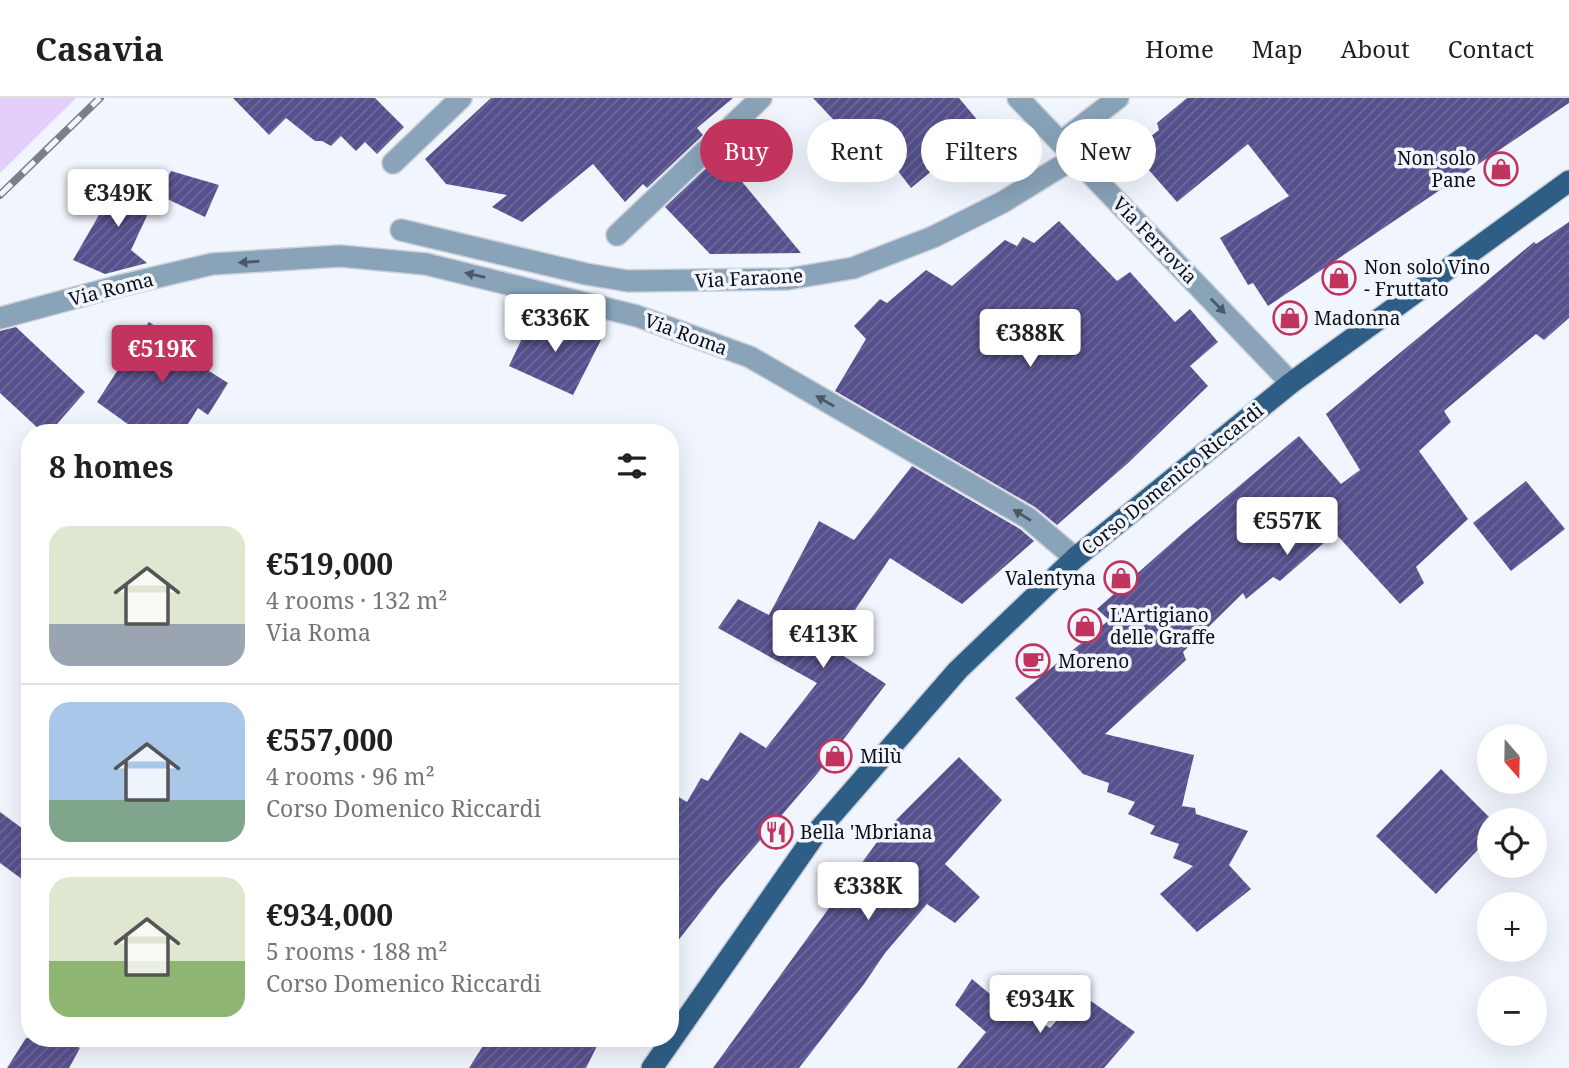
<!DOCTYPE html>
<html lang="en">
<head>
<meta charset="utf-8">
<style>
  body { margin:0; font-family:"Noto Serif",serif; background:#f2f2f2; color:#202124; height:100vh; display:flex; flex-direction:column; font-size:26px; white-space:nowrap }
  * { box-sizing:border-box; margin:0 }
  p { font-size:23px; color:#757577 }
  .icon { flex:none; width:38px; height:38px; fill:none; stroke:currentColor; stroke-width:2; stroke-linecap:round; stroke-linejoin:round }
  .map { position:relative; flex:1; overflow:hidden }
  .details { position:absolute; left:21px; top:326px; width:658px; height:623px; display:flex; flex-direction:column; background:#fff; border-radius:28px; box-shadow:0 7px 28px #0002 }
  .details>* { flex:none }
  .hud { position:absolute; left:700px; top:21px; width:665px; height:63px; display:flex; gap:14px }
  .needle { width:46px; rotate:160deg }
  .tools { position:absolute; left:1477px; top:626px; display:grid; gap:14px }
  .tools a { display:grid; place-items:center; width:70px; height:70px; border-radius:50%; background:#fff; box-shadow:0 7px 28px #0002; font-size:35px }
  .price { position:absolute; translate:-50% -60px; padding:0 16px; border-radius:7px; background:#fff; color:#222; font-size:23px; line-height:46px; filter:drop-shadow(0 2px 4px #0008) }
  .price::after { content:''; position:absolute; left:50%; top:42px; width:21px; height:16px; margin-left:-10px; background:inherit; clip-path:polygon(0 0,100% 0,50% 100%) }
  .price.selected { background:#c2335e; color:#fff }
  ul { padding:0; list-style:none }
  li { display:flex; align-items:center; gap:21px; height:175px; padding:0 28px }
  li+li { border-top:2px solid #e0e0e0 }
  li span { display:grid; place-items:center; flex:none; width:196px; height:140px; border-radius:21px; color:#555 }
  li>.icon { margin-inline-start:auto }
  span .icon { width:84px; height:84px; fill:#fffc; stroke-width:1 }
  li b { font-size:30px }
  h2 { display:flex; justify-content:space-between; align-items:center; height:84px; padding:0 28px; font-size:30px }
  .pill { padding:0 24px; border-radius:32px; background:#fff; box-shadow:0 7px 28px #0002; font-size:24px; line-height:63px }
  .pill.selected { background:#c2335e; color:#fff }
  header { display:flex; align-items:center; gap:42px; box-sizing:border-box; height:98px; padding:0 35px; background:#fff; border-bottom:2px solid #e0e0e0 }
  header strong { font-size:33px }
  nav { display:flex; gap:38px; margin-inline-start:auto; font-size:24px }
  .map>svg:first-child { display:block }
</style>
</head>
<body>
<header>
<strong>Casavia</strong>
<nav><a>Home</a><a>Map</a><a>About</a><a>Contact</a></nav>
</header>
<div class="map">
<svg width="1569" height="970" viewBox="0 0 1569 970">
  <defs>
    <pattern id="building-hatch" width="6" height="6" patternUnits="userSpaceOnUse" patternTransform="scale(1.75)"><rect width="6" height="6" fill="#56518e"/><path d="M-1 1l2-2M0 6l6-6M5 7l2-2" fill="none" stroke="#6e6a99"/></pattern>
  </defs>
  <rect width="100%" height="100%" fill="#f1f5fd"/>
  <path fill="#e4cffc" d="M0,0H76L0,75Z"/>
  <path fill="url(#building-hatch)" d="M233,0H375L404,29L377,56L365,44L356,53L341,38L331,48L322,43H315L286,20L269,37Z
    M491,0H733L697,30L703,37L647,90L643,86L625,104L593,66L522,124L492,109L507,97L446,86L425,61Z
    M813,0H959L984,30L911,90L885,56L876,67Z
    M1187,0H1569V5L1268,208L1253,185L1248,187L1220,140L1289,98L1248,46L1177,104L1132,53L1159,32L1157,25Z
    M720,57L801,155L710,156L665,109Z
    M171,73L219,87L205,119L159,97Z
    M121,79L158,94L131,152L147,165L105,176L73,162Z
    M1059,123L1117,183L1130,174L1175,224L1190,211L1218,244L1190,268L1208,288L1127,366L1057,427L1035,409L835,293L866,241L854,228L880,201L887,205L926,172L952,188L1005,142L1017,148L1023,139L1034,145Z
    M1569,124V220L1544,242L1536,236L1444,313L1451,324L1419,353L1468,421L1416,469L1424,485L1400,506L1335,435L1280,483L1273,479L1246,501L1243,495L1183,554L1186,562L1105,636L1194,657L1182,708L1195,710L1196,716L1248,733L1229,767L1251,791L1197,834L1160,796L1193,768L1173,760L1179,746L1150,736L1155,728L1128,716L1135,704L1107,694L1109,685L1083,676L1015,600L1109,522L1097,511L1184,434L1299,338L1341,386L1360,372L1326,316L1534,144L1536,146Z
    M534,215L601,242L573,297L509,268Z
    M149,224L213,266L209,273L228,285L208,317L198,310L183,334H139L97,304Z
    M16,229L85,294L50,334H42L0,295V233Z
    M912,368L1020,431L1034,443L962,506L890,460L830,549L886,586L817,676L719,790L670,853V694L687,704L701,680L708,683L740,634L766,650L817,585L718,530L738,501L769,517L819,423L854,442Z
    M1526,383L1565,431L1511,473L1473,425Z
    M959,659L1002,702L945,766L980,799L955,825L927,806L885,855L864,886L799,970H713L885,733Z
    M1441,671L1493,723H1489V740L1436,796L1376,738Z
    M0,714L30,736V787L0,765Z
    M972,881L990,896L994,893L1050,930L1081,896L1135,934L1104,970H957L986,934L955,907Z
    M26,940H62L80,950L69,970H7Z
    M488,940H601L586,970H469Z"/>
  <g fill="none" stroke-linecap="round" stroke-linejoin="round">
    <defs>
      <path id="minor" d="M1018,0L1291,285
        M1061,44L1118,0
        M393,65L461,0
        M401,132L586,176L628,183L788,181L853,170L933,139L1003,104L1076,59
        M617,137L761,0
        M0,220L119,188L212,166L340,158L426,166L637,218L750,259L1028,420L1075,460"/>
      <path id="major" d="M652,970L817,734L958,572L1075,460L1291,285L1569,83"/>
    </defs>
    <use href="#minor" stroke="#ccd0d8" stroke-width="24"/>
    <use href="#major" stroke="#ccd0d8" stroke-width="24"/>
    <use href="#minor" stroke="#89a3b9" stroke-width="21"/>
    <use href="#major" stroke="#2e5e85" stroke-width="21"/>
    <defs>
      <path id="rail" d="M0,97L100,0"/>
    </defs>
    <use href="#rail" stroke="#7c7f87" stroke-width="8"/>
    <use href="#rail" stroke="#f1f5fd" stroke-width="5" stroke-dasharray="16" stroke-linecap="butt"/>
  </g>
  <defs><path id="oneway-solid" d="M-6-.8H1V-3.2L6.5 0L1 3.2V.8H-6Z" transform="scale(1.75)"/></defs>
  <g fill="#4a5867">
    <use href="#oneway-solid" transform="translate(249 164) rotate(176)"/>
    <use href="#oneway-solid" transform="translate(475 177) rotate(-167)"/>
    <use href="#oneway-solid" transform="translate(1218 208) rotate(46)"/>
    <use href="#oneway-solid" transform="translate(825 303) rotate(-150)"/>
    <use href="#oneway-solid" transform="translate(1022 417) rotate(-148)"/>
  </g>
  <defs>
    <symbol id="shop-ring" viewBox="-11 -11 22 22"><circle r="9.5" fill="#f1f5fd" stroke="#c2335e" stroke-width="1.5"/><path d="M-5-2.5h2.3a2.7 3.5 0 0 1 5.4 0H5L5.5 6h-11ZM-1.5-2.5h3a1.5 2.3 0 0 0-3 0Z" fill="#c2335e"/></symbol>
    <symbol id="cafe-ring" viewBox="-11 -11 22 22"><circle r="9.5" fill="#f1f5fd" stroke="#c2335e" stroke-width="1.5"/><path d="M-5.5-4.5H6V0H3Q3 3.5 0 3.5H-2.5Q-5.5 3.5-5.5 0ZM3-3.2v2h1.7v-2ZM-6 4.5H4V6H-6Z" fill="#c2335e"/></symbol>
    <symbol id="restaurant-ring" viewBox="-11 -11 22 22"><circle r="9.5" fill="#f1f5fd" stroke="#c2335e" stroke-width="1.5"/><path d="M-5-6h1v4h1v-4h1v4h1v-4h1v5L-1.5 .5V6h-2V.5L-5-1ZM5-6V6H3V1.5H1.5Q1.5-4 5-6Z" fill="#c2335e"/></symbol>
  </defs>
  <g fill-rule="evenodd">
    <use href="#shop-ring" x="1482" y="52" width="38" height="38"/>
    <use href="#shop-ring" x="1320" y="161" width="38" height="38"/>
    <use href="#shop-ring" x="1271" y="201" width="38" height="38"/>
    <use href="#shop-ring" x="1102" y="461" width="38" height="38"/>
    <use href="#shop-ring" x="1066" y="509" width="38" height="38"/>
    <use href="#cafe-ring" x="1014" y="544" width="38" height="38"/>
    <use href="#shop-ring" x="816" y="639" width="38" height="38"/>
    <use href="#restaurant-ring" x="757" y="715" width="38" height="38"/>
  </g>
  <g text-anchor="middle" dominant-baseline="central" stroke-width="7" stroke-linejoin="round" paint-order="stroke">
    <g font-size="19" fill="#0b0e15" stroke="#f1f5fd" text-anchor="start">
      <text x="1476" y="60" text-anchor="end">Non solo<tspan x="1476" dy="22">Pane</tspan></text>
      <text x="1364" y="169">Non solo Vino<tspan x="1364" dy="22">- Fruttato</tspan></text>
      <text x="1314" y="220">Madonna</text>
      <text x="1096" y="480" text-anchor="end">Valentyna</text>
      <text x="1110" y="517">L'Artigiano<tspan x="1110" dy="22">delle Graffe</tspan></text>
      <text x="1058" y="563">Moreno</text>
      <text x="860" y="658">Milù</text>
      <text x="800" y="734">Bella 'Mbriana</text>
    </g>
    <g font-size="19" fill="#0b0e15" stroke="#f1f5fd">
      <text transform="translate(1155 142) rotate(46)">Via Ferrovia</text>
      <text transform="translate(749 180) rotate(-3)">Via Faraone</text>
      <text transform="translate(111 191) rotate(-14)">Via Roma</text>
      <text transform="translate(686 236) rotate(20)">Via Roma</text>
      <text transform="translate(1172 381) rotate(-39)">Corso Domenico Riccardi</text>
    </g>
  </g>
</svg>
<div class="tools">
<a><svg class="needle" viewBox="-14 -14 28 28"><path d="M0-13l5 13h-10z" fill="#e53935"/><path d="M0 13l5-13h-10z" fill="#757577"/></svg></a>
<a><svg class="icon" aria-label="locate" viewBox="0 0 24 24"><circle cx="12" cy="12" r="6"/><path d="M12 2v4M12 18v4M2 12h4M18 12h4"/></svg></a>
<a>+</a>
<a>−</a>
</div>
<b class="price" style="left:118px;top:131px">€349K</b>
<b class="price" style="left:555px;top:256px">€336K</b>
<b class="price" style="left:1030px;top:271px">€388K</b>
<b class="price selected" style="left:162px;top:287px">€519K</b>
<b class="price" style="left:1287px;top:459px">€557K</b>
<b class="price" style="left:823px;top:572px">€413K</b>
<b class="price" style="left:868px;top:824px">€338K</b>
<b class="price" style="left:1040px;top:937px">€934K</b>
<div class="hud">
<a class="pill selected">Buy</a>
<a class="pill">Rent</a>
<a class="pill">Filters</a>
<a class="pill">New</a>
</div>
<section class="details">
<h2>8 homes<svg class="icon" aria-label="filters" viewBox="0 0 24 24"><path d="M4 7h16M4 17h16"/><circle cx="9" cy="7" r="2"/><circle cx="15" cy="17" r="2"/></svg></h2>
<ul>
<li><span style="background:linear-gradient(#dfe7d0 70%,#9aa5b1 0)"><svg class="icon" aria-label="home" viewBox="0 0 24 24"><path d="M3 11l9-7 9 7M6 9v11h12V9"/></svg></span><div><b>€519,000</b><p>4 rooms · 132 m²</p><p>Via Roma</p></div></li>
<li><span style="background:linear-gradient(#a9c7e8 70%,#7fa58c 0)"><svg class="icon" aria-label="home" viewBox="0 0 24 24"><path d="M3 11l9-7 9 7M6 9v11h12V9"/></svg></span><div><b>€557,000</b><p>4 rooms · 96 m²</p><p>Corso Domenico Riccardi</p></div></li>
<li><span style="background:linear-gradient(#dfe7d0 60%,#8fb573 0)"><svg class="icon" aria-label="home" viewBox="0 0 24 24"><path d="M3 11l9-7 9 7M6 9v11h12V9"/></svg></span><div><b>€934,000</b><p>5 rooms · 188 m²</p><p>Corso Domenico Riccardi</p></div></li>
</ul>
</section>
</div>
</body>
</html>
